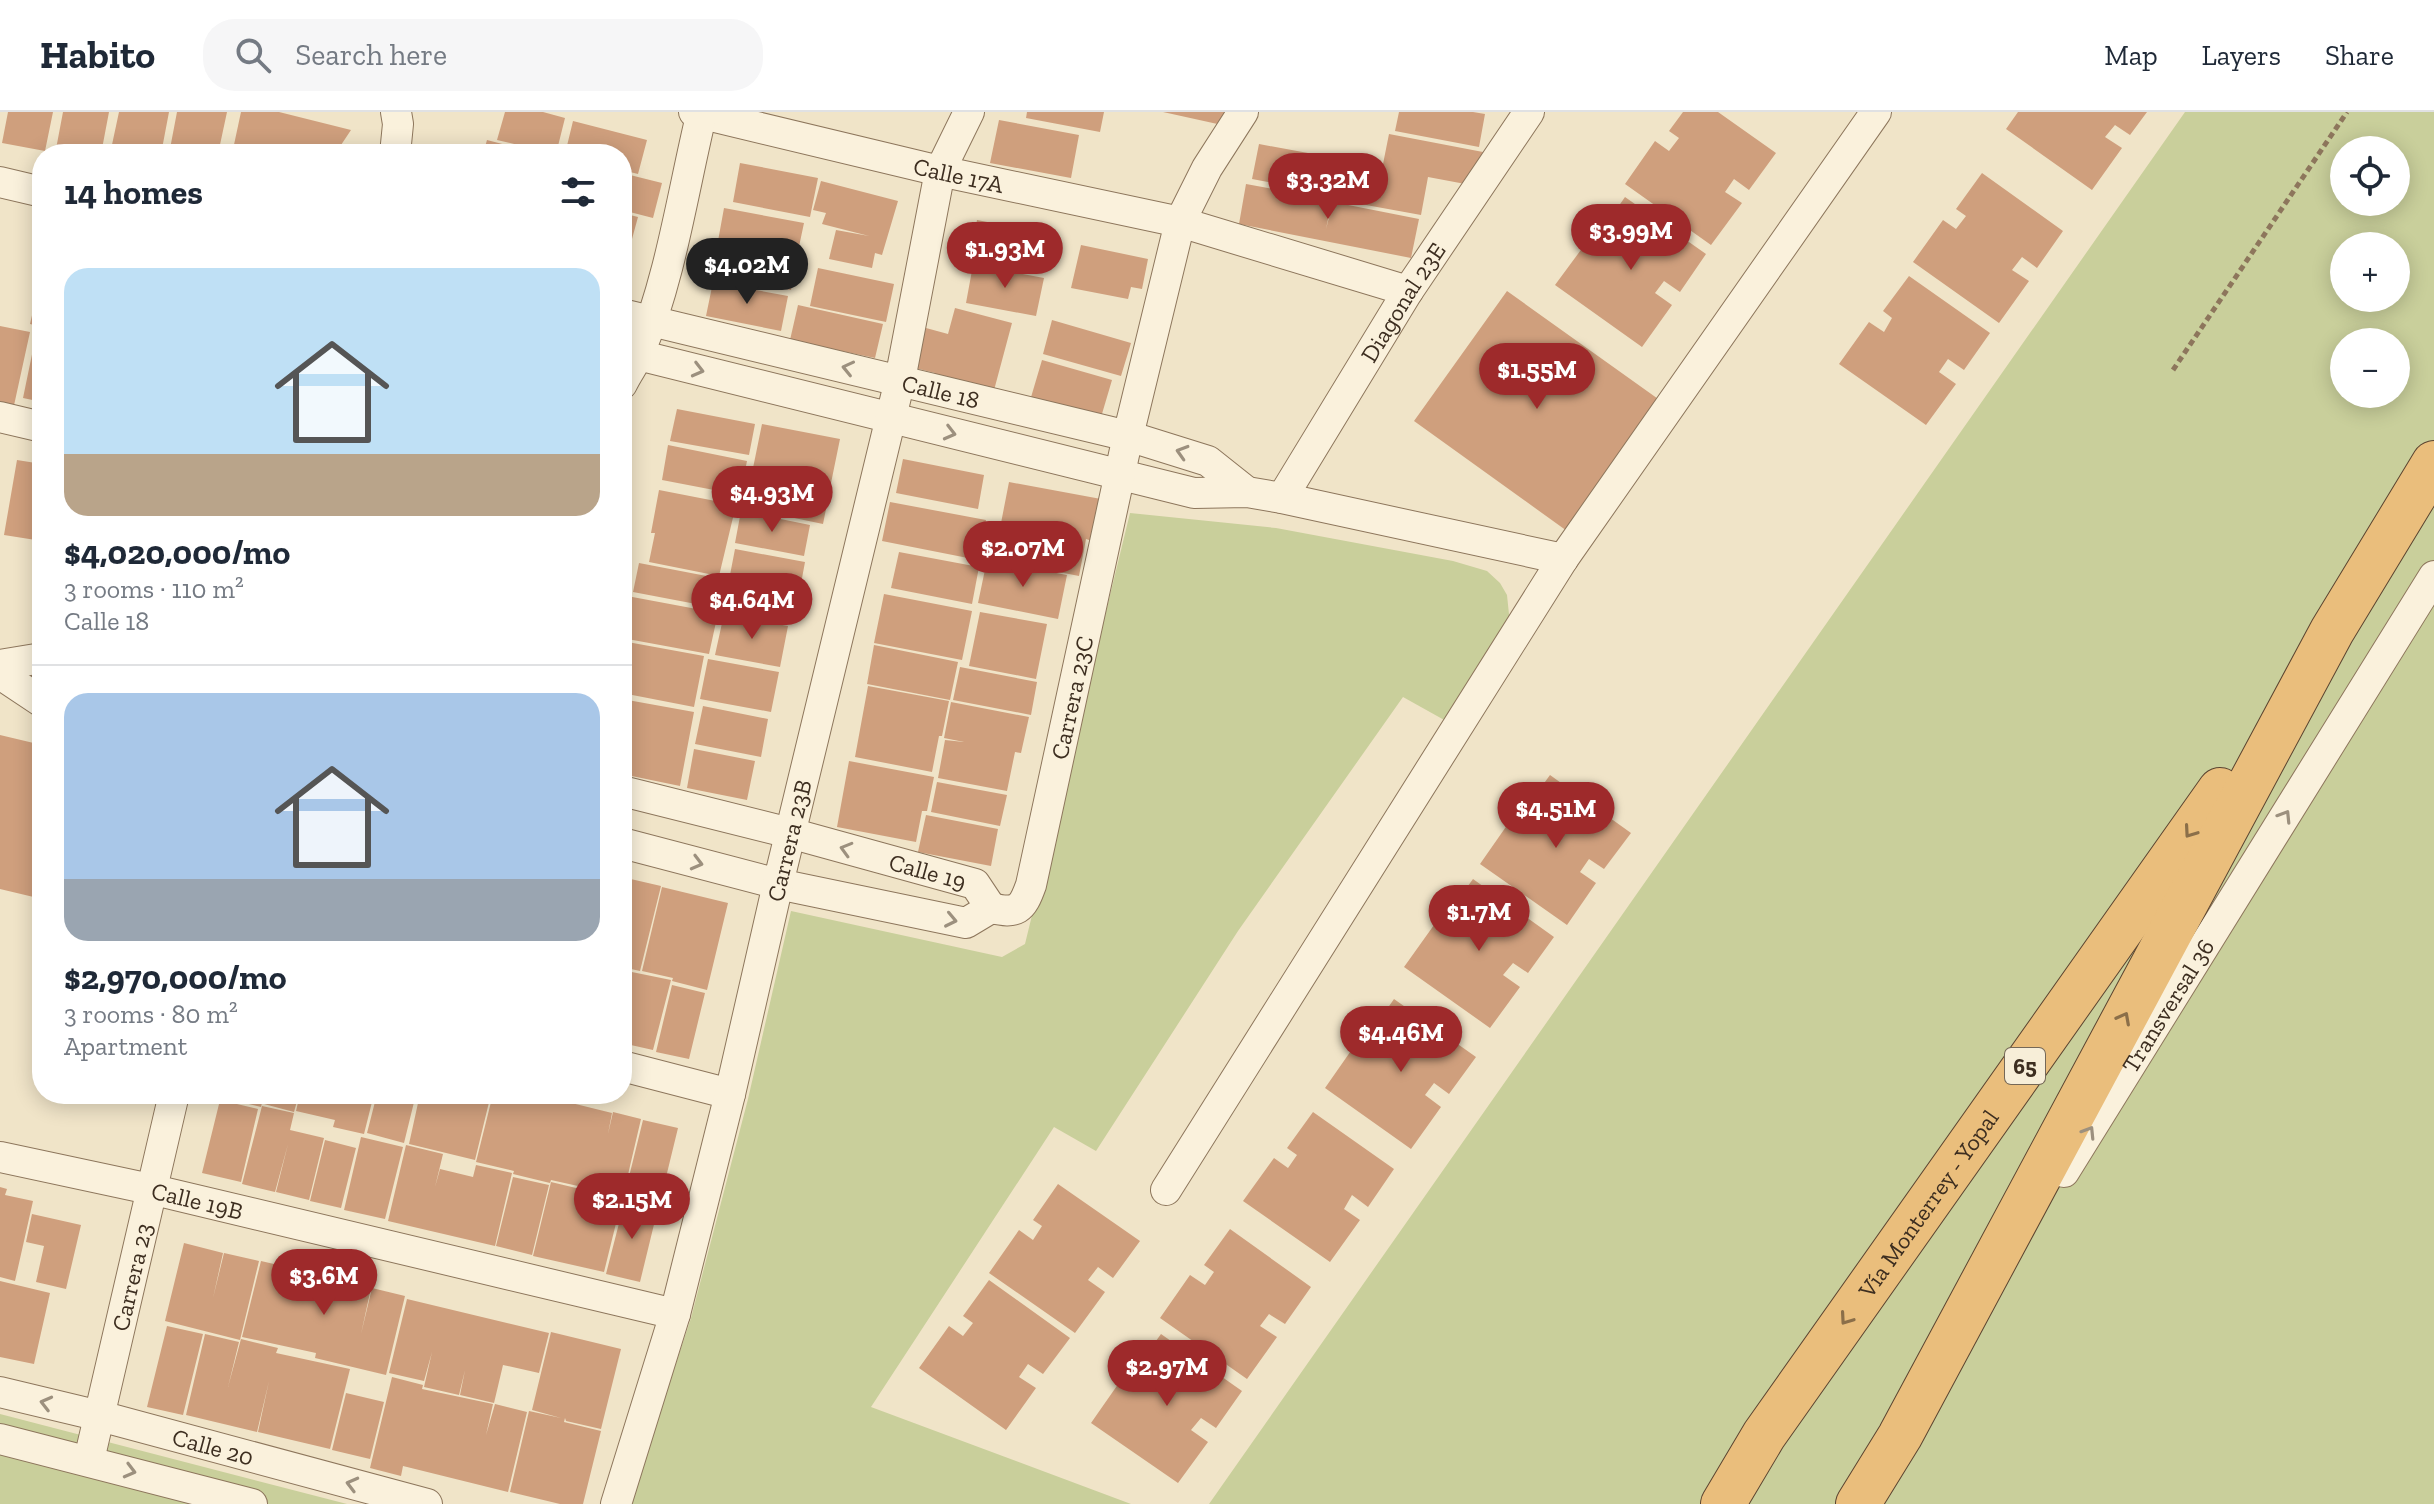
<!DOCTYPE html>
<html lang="en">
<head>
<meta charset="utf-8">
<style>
  body { margin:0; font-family:"Zilla Slab",serif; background:#f6f6f7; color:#1f2937; height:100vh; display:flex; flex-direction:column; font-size:30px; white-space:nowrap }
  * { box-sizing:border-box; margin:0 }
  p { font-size:26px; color:#747a83 }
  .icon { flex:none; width:44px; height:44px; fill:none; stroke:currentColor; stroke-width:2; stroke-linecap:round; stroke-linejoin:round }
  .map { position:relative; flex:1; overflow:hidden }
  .sheet { position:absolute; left:32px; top:32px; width:600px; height:960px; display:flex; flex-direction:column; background:#fff; border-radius:32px; box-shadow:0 4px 20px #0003 }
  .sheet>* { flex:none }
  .buttons { position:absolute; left:2330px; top:24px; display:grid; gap:16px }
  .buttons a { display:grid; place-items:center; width:80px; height:80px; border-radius:50%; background:#fff; box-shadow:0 4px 20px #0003; font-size:40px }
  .price { position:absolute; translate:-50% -68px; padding:0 18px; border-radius:28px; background:#9e2a2b; color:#fff; font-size:26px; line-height:52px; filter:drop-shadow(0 2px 4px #0008) }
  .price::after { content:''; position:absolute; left:50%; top:48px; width:24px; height:18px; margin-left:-12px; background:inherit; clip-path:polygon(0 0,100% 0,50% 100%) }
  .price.active { background:#222; color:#fff }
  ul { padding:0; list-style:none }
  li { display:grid; align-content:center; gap:16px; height:424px; padding:0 32px }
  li+li { border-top:2px solid #e0e1e3 }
  li span { display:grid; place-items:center; height:248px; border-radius:24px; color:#555 }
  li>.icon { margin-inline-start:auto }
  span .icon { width:144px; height:144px; fill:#fffc; stroke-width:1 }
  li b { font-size:34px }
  h2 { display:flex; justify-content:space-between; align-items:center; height:96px; padding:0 32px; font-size:34px }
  header { display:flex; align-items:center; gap:48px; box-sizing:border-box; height:112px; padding:0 40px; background:#fff; border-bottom:2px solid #e0e1e3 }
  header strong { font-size:38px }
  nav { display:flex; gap:44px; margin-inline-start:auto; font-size:28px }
  .search { width:560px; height:72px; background:#f6f6f7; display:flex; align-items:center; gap:20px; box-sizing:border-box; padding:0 28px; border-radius:32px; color:#747a83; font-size:30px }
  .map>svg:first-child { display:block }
</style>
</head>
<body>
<header>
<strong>Habito</strong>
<div class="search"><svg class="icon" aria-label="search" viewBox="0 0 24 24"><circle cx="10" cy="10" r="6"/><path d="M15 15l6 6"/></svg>Search here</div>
<nav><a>Map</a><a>Layers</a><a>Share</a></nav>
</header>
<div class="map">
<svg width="2434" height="1392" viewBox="0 0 2434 1392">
  <rect width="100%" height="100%" fill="#f0e4c8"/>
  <path fill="#c9cf9b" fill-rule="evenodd" d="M2185,0H2434V1392H1209ZM2344,38H2396V90H2344ZM2344,134H2396V186H2344ZM2344,230H2396V282H2344Z
    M1130,401L1276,416L1453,449L1487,459L1500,471L1507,483L1510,512L1446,609L1403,585L1238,819L1096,1039L1054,1015L871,1295L1131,1392H629L691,1206L748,987L791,799L1002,845L1025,832Z
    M0,1302L347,1392H0Z"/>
  <path fill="#cf9f7d" d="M8,0H53L45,39L2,31Z
    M63,0H109L101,42H83L56,37Z
    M119,0H169L161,42H110Z
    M177,0H227L218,42H169Z
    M241,0H279L351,18L335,42H232Z
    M505,0H543L565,6L556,42L497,28Z
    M1027,0H1104L1100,20L1026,6Z
    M1163,0H1225L1222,13Z
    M1399,0H1473L1485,2L1479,35L1395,19Z
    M1683,0H1718L1776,41L1749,78L1734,67L1725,80L1742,91L1711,133L1625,72L1655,29L1669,39L1679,26L1669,19Z
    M2018,0H2147L2130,23L2115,13L2105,25L2122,36L2092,78L2006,17Z
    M999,8L1079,23L1071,66L990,51Z
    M573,9L647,28L638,62L622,58V42H565Z
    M1389,22L1483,40L1476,74L1428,65L1421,103L1344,89L1352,51L1382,57Z
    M487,28L537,41V42H483Z
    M1259,32L1346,48L1340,84L1252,67Z
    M740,51L818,66L810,105L733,90Z
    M622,61L662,71L653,106L622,98Z
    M1982,61L2063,119L2037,156L2022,145L2012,158L2029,169L1999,211L1913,150L1943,108L1956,117L1966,104L1956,97Z
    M821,69L898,89L882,143L875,141L872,156L829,147L836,118L869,124L822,112L826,101L813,98Z
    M1246,72L1332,88L1326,117L1333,90L1419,107L1411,146L1239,112Z
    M1625,85L1706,142L1680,180L1664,169L1655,181L1672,193L1642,235L1555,173L1586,131L1600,141L1609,128L1600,121Z
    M724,96L804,111L797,144L718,129Z
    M622,101L638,105L629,138L622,137Z
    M977,108L1055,123L1048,159L970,144Z
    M721,133L796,148L791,178L715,163Z
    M1081,133L1148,147L1142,177L1131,175L1128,187L1071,176Z
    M973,153L1044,166L1036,204L966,191Z
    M818,156L894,172L886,210L810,194Z
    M41,164H42V215L30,212Z
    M1909,164L1990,221L1964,258L1948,247L1939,260L1956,272L1926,313L1839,252L1869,210L1884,220L1892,206L1883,199Z
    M713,170L788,184L781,219L706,204Z
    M1507,179L1661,289L1567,419L1414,309Z
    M798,193L883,212L875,246L790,228Z
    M955,196L1012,211L993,282L934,268L935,261L915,256L926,216L948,222Z
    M1052,208L1131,231L1121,264L1043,242Z
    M0,214L30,220L13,298L0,295Z
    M36,223L42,225V290L23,286Z
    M1042,248L1112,268L1099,312L1029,292Z
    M677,297L755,312L749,343L670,329Z
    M762,312L840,327L831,371L753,356Z
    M668,333L747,349L740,383L662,368Z
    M903,347L984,363L978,397L896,381Z
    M17,348L42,352V429L4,423Z
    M753,362L830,377L823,412L746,396Z
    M1009,370L1101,387L1092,429L1086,427L1079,464L994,447Z
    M659,378L736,393L719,464L649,450L655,421H651Z
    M890,390L986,408L978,448L882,429Z
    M741,399L810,413L804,444L735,431Z
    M735,437L805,450L800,477L730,463Z
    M899,440L979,455L972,492L891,476Z
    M987,448L1067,463L1058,507L978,491Z
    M639,451L722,467L717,496L633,480Z
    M728,466L798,480L792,511L722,497Z
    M884,482L972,499L962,548L874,531Z
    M627,484L718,501L709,542L622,526V507Z
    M980,500L1047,512L1036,567L969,554Z
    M724,502L788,514L780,555L715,543Z
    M622,529L704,544L694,595L622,581Z
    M874,533L958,550L950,588L867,572Z
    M708,547L779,560L771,600L700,587Z
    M960,555L1037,570L1031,603L953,588Z
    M868,574L949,589L942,624H939L932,660L855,645Z
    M622,587L694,600L680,674L622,662Z
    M951,590L1029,605L1021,641L1015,640L1007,679L938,666L945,628L964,630L944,626Z
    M703,594L768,607L761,645L695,632Z
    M0,623L42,633V787L0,777Z
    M694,637L755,649L747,688L687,676Z
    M849,649L934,665L927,699H922L916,730L837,715Z
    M1550,663L1631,721L1604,757L1589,747L1580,760L1596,771L1567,813L1480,752L1510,709L1524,719L1534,706L1524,699Z
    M937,670L1007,683L1000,714L931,700Z
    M926,703L998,717L991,754L918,740Z
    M622,765L661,774L640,859L622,855Z
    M1473,767L1554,825L1528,861L1513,851L1503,863L1520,875L1490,916L1404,855L1434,813L1448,823L1457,810L1447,803Z
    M662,775L728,791L707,878L672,869L673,866L642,859Z
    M622,858L671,868L653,938L622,931Z
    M672,873L705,881L689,947L656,940Z
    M1394,887L1476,945L1449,982L1434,971L1425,983L1441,995L1411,1037L1325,976L1355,933L1369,943L1378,930L1369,923Z
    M220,982H264L261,995L220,985Z
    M266,982H299L294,1000L264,992Z
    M300,982H374L364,1022L333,1015L335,1008L296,999Z
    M377,982H416L404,1031L367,1021Z
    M420,982H491L475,1048L409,1032Z
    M493,982H535L612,1001L608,1022L613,1000L641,1007L623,1084L551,1068L550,1071L513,1062L514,1059L476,1050Z
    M220,988L258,997L241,1070L202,1061Z
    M262,994L294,1001L290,1018L324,1026L309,1088L276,1080L288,1032L275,1080L242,1072Z
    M1313,1000L1394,1057L1368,1095L1352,1083L1344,1097L1360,1108L1330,1150L1243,1089L1274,1046L1288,1056L1297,1043L1287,1036Z
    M643,1008L678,1016L659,1094L624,1085Z
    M361,1025L403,1035L385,1107L344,1098Z
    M325,1028L356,1036L341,1096L310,1089Z
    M406,1033L443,1042L435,1075L440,1057L473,1065L476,1053L512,1061L495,1134L388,1109Z
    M513,1065L549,1073L532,1143L496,1134Z
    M551,1070L622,1087L604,1160L533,1144Z
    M1058,1072L1140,1129L1113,1166L1098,1155L1088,1168L1105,1180L1075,1221L989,1161L1019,1118L1033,1128L1042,1114L1033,1108Z
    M0,1075L7,1077L5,1083L33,1089L15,1169L0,1165Z
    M625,1088L658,1096L640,1170L606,1162Z
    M32,1102L81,1113L66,1177L36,1170L44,1134L26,1130Z
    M1230,1117L1311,1175L1285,1212L1269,1202L1260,1214L1277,1225L1247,1267L1160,1206L1190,1163L1205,1173L1214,1160L1204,1153Z
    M184,1131L223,1141L213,1186L224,1141L259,1149L240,1228L165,1209Z
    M261,1149L334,1166L328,1194L335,1167L371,1176L361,1222L372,1176L405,1184L386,1263L315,1246L316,1241L242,1225Z
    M989,1168L1070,1226L1043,1262L1028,1252L1019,1265L1036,1276L1006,1318L919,1256L949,1214L963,1224L973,1211L963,1204Z
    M0,1169L50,1181L34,1252L0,1245Z
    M407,1187L549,1221L539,1261L503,1253L494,1291L460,1283L465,1258L459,1283L424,1275L432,1240L424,1269L389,1261Z
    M167,1214L203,1222L183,1303L147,1295Z
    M551,1220L621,1237L601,1317L566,1309L565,1306L564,1310L601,1319L583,1392H560L510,1380L529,1299L561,1306L532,1298Z
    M205,1222L239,1230L228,1275L241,1227L278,1236L276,1241L350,1257L330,1337L258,1320L269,1269L257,1320L186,1303Z
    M1161,1222L1242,1279L1216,1316L1201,1306L1191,1318L1208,1330L1178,1371L1091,1311L1121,1268L1136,1278L1145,1265L1135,1258Z
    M392,1265L423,1273L422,1277L493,1292L486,1323L495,1292L527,1300L508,1380L403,1354L401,1364L370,1356Z
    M346,1281L384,1290L370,1347L332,1338Z"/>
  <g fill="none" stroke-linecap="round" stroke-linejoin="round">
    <defs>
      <g id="minor">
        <path id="s1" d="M694,0L940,59L1180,110L1408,179"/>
        <path d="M395,42L398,12L396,0"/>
        <path d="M0,70L42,80"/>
        <path id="s2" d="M622,202L1128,324L1208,349L1247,380"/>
        <path d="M622,239L1194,381L1247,380L1282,386L1563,447"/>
        <path d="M622,272C627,261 635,251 640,239C671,165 683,78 702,0"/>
        <path d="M0,305L42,315"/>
        <path id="s3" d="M1282,386L1408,179L1529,0"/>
        <path d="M0,553L42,546"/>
        <path d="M0,562L42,590"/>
        <path id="s4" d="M622,679L790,721L975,772L991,796"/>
        <path d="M622,731L778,772L966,811L991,796"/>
        <path id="s5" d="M991,796C1017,802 1022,798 1031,773L1128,324L1180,110L1207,56L1243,0"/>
        <path d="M622,954L730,982"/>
        <path id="s6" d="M0,1045L150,1077L675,1202"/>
        <path id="s7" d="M2064,1060L2434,464"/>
        <path d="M1166,1078L1563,447L1876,0"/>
        <path id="s8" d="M0,1280L100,1304L427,1392"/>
        <path d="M0,1327L252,1392"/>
        <path id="s9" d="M89,1348L174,982"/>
        <path id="s10" d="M616,1392L675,1202L730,982L778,772L900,268L940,59L969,0"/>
      </g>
      <g id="trunk">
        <path id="s11" d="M1723,1392L1764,1323L2220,678"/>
        <path d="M1858,1392L1900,1324L2332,519L2434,351"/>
      </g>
    </defs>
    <use href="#minor" stroke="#8d765c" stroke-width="32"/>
    <use href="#trunk" stroke="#5b4430" stroke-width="46"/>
    <path stroke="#8d765c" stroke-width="5" stroke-dasharray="6 4" stroke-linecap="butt" d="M2173,258L2347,0"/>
    <use href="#minor" stroke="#faf1dc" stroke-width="30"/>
    <use href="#trunk" stroke="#eabe7c" stroke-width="44"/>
  </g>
  <defs><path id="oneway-chevron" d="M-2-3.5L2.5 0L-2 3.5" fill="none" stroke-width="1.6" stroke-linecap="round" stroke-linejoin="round" transform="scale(2)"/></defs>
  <g stroke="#9c907e">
    <use href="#oneway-chevron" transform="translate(848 256) rotate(-167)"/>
    <use href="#oneway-chevron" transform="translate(698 258) rotate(14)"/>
    <use href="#oneway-chevron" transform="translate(950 321) rotate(14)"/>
    <use href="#oneway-chevron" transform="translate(1182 340) rotate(-163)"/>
    <use href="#oneway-chevron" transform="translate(2285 704) rotate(-58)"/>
    <use href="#oneway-chevron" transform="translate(846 737) rotate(-164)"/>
    <use href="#oneway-chevron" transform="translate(697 751) rotate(15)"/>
    <use href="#oneway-chevron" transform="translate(951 808) rotate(12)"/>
    <use href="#oneway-chevron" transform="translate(2089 1020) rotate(-58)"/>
    <use href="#oneway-chevron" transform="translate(46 1291) rotate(-166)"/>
    <use href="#oneway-chevron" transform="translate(130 1359) rotate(15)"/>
    <use href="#oneway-chevron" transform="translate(352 1372) rotate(-165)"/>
  </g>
  <g stroke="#8b6f49">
    <use href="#oneway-chevron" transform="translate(2190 720) rotate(125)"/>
    <use href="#oneway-chevron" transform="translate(2124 906) rotate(-62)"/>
    <use href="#oneway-chevron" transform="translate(1846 1207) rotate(125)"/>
  </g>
  <g text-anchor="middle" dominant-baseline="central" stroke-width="6" stroke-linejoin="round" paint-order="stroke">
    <rect fill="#f7eed8" stroke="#756857" stroke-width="2" x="2005" y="936" width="40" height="36" rx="6"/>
    <g font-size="22" font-weight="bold" fill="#3d2e20">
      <text x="2025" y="954">65</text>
    </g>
    <g font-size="24" fill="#3d2e20" stroke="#f7eed8">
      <text stroke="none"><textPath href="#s1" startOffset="272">Calle 17A</textPath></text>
      <text stroke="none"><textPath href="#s3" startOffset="230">Diagonal 23E</textPath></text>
      <text stroke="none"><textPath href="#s2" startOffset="328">Calle 18</textPath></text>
      <text stroke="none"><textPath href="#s5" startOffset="246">Carrera 23C</textPath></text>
      <text stroke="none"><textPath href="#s10" startOffset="686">Carrera 23B</textPath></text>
      <text stroke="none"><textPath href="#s4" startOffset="316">Calle 19</textPath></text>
      <text stroke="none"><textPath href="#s7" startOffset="196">Transversal 36</textPath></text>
      <text stroke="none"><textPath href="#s6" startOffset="202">Calle 19B</textPath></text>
      <text stroke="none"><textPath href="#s11" startOffset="364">Vía Monterrey - Yopal</textPath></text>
      <text stroke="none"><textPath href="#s9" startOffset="188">Carrera 23</textPath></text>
      <text stroke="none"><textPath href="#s8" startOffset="220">Calle 20</textPath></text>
    </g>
  </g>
</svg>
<div class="buttons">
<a><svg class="icon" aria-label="locate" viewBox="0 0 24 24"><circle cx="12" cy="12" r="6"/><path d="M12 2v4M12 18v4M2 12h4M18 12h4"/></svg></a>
<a>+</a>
<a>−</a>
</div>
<b class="price" style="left:1328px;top:109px">$3.32M</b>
<b class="price" style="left:1631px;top:160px">$3.99M</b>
<b class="price" style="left:1005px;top:178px">$1.93M</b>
<b class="price active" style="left:747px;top:194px">$4.02M</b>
<b class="price" style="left:1537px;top:299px">$1.55M</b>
<b class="price" style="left:772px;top:422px">$4.93M</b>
<b class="price" style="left:1023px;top:477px">$2.07M</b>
<b class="price" style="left:752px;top:529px">$4.64M</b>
<b class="price" style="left:1556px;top:738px">$4.51M</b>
<b class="price" style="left:1479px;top:841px">$1.7M</b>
<b class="price" style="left:1401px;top:962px">$4.46M</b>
<b class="price" style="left:632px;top:1129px">$2.15M</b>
<b class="price" style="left:324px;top:1205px">$3.6M</b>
<b class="price" style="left:1167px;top:1296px">$2.97M</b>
<section class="sheet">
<h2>14 homes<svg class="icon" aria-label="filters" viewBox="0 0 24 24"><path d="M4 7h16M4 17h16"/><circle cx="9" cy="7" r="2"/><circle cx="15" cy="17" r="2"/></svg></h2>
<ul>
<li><span style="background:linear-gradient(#bfe0f5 75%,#b9a48a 0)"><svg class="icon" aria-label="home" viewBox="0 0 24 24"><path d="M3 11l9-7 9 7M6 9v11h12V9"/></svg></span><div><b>$4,020,000/mo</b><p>3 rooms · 110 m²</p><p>Calle 18</p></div></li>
<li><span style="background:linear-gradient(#a9c7e8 75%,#9aa5b1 0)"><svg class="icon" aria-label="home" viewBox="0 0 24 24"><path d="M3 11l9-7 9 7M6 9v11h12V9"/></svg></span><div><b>$2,970,000/mo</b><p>3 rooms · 80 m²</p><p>Apartment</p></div></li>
</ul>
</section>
</div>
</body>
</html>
